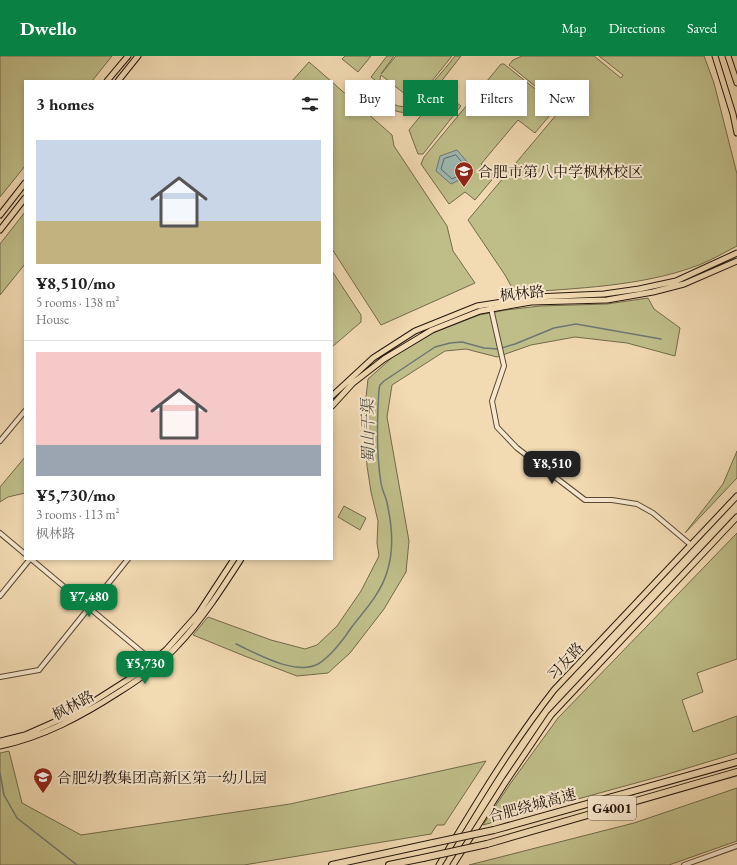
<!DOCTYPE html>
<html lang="en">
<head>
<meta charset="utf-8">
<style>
  body { margin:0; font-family:"EB Garamond","Noto Serif SC",serif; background:#f6f6f6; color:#222; height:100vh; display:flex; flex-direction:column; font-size:15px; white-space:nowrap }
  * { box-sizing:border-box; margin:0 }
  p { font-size:13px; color:#767676 }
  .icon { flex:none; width:22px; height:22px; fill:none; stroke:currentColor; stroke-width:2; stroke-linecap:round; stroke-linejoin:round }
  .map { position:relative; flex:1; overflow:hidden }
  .side { position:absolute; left:24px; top:24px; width:309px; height:480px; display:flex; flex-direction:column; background:#fff; border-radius:0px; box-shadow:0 2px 6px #0003 }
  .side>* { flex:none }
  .guide { position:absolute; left:345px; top:24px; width:332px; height:36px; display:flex; gap:8px }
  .price { position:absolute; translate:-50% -34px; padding:0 9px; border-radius:8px; background:#0b8043; color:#fff; font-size:13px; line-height:26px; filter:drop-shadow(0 1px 2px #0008) }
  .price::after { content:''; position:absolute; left:50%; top:24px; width:12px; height:9px; margin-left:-6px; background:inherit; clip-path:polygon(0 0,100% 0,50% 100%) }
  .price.active { background:#222; color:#fff }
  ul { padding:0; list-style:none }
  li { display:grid; align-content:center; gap:8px; height:212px; padding:0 12px }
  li+li { border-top:1px solid #e0e0e0 }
  li span { display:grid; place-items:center; height:124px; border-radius:0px; color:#555 }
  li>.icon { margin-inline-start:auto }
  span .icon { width:72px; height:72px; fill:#fffc; stroke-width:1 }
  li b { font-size:17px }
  h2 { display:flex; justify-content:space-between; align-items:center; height:48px; padding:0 12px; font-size:17px }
  .chip { padding:0 14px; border-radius:0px; background:#fff; box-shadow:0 2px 6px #0003; font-size:14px; line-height:36px }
  .chip.active { background:#0b8043; color:#fff }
  header { display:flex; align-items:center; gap:24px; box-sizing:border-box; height:56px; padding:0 20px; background:#0b8043; color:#fff }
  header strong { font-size:19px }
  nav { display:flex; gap:22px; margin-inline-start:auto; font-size:14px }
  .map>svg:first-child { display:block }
</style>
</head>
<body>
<header>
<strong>Dwello</strong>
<nav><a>Map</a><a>Directions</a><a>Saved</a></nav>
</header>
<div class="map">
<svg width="737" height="809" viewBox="0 0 737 809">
  <rect width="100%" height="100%" fill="#f2dab2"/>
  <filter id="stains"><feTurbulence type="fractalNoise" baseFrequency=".005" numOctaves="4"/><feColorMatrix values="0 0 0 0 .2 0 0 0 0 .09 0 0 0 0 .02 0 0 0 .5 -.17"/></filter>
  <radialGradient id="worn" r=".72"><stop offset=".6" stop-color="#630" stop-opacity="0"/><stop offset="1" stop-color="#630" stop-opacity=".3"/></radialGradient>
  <path fill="#bfbe89" stroke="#726a4b" d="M0,0H112L92,25H25V110L0,141Z
    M345,0H371L358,16L342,3Z
    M387,0H394L381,18L396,0H452L415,46L381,19C378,28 380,38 388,44C408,62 423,39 435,24C442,16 449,8 455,0H461C454,9 447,18 440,27C427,44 412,67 388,51C379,45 374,35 375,24L371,21Z
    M522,0H594L621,22L623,19L599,0H704L714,27L737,118V190C725,196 712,204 699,209C641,231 576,232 515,237L505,219L468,164L562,52L509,9L513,4Z
    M309,6L331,25H292Z
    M501,8H504L554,48L555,53L535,77L518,64L481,108L495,120L475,144L465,136L449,148L421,108L424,101Z
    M332,26L392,79L394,90L447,170L453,195L475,227L381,269L332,193Z
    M441,35L461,50L423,98H418L409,74Z
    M25,156V208L0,239V188Z
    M332,215L361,259V266L332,291Z
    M648,242L654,253L680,272L675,300L627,287L575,281L531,289L497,301L466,293L445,295L392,329L387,361L409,485L406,516L384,553L350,597L328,617L297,620L247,601L193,579L208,561L271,584L305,593L317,589L337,570L361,535L379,500L377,487L378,465L371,436L367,410L364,360L368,323L395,299L435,276L479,259L506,254L540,250L607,248Z
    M737,395V422L685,477L723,428Z
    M25,401V437L8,441L0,446V431Z
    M344,450L366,462L360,474L338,461Z
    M737,477V603L697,617L703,636L682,644L693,676L737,660V697L665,719L483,769L510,728L558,662Z
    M9,695L22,747L81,779L290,748L486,705L444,769H437L431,778L244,809H0V697Z
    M737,732V785L669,809H469L634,767Z"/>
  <path fill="#9db9b4" stroke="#6d7871" d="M457,94L469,108L470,119L451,128L436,115L440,100Z"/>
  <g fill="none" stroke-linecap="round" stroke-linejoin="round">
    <path stroke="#606860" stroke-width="1" d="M456,99L465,110L466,116L452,123L441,113L444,103Z"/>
    <path stroke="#6d7871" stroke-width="1.5" d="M236,588C258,598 295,620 318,608C330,601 344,583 351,572C364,555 381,537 387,516C394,495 392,469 387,447C386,441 382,434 381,427C376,397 377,364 379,333L380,329L384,325L435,291L450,287L462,286L484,292L498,293L515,288L554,272L576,268L661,283
      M0,717L4,739L17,762L77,809"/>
    <defs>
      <path id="minor" d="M490,248L504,310L492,345L497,371L517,392L585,444H612L637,448L653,457L691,489
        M0,385L25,355
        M0,477L25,498
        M31,503L155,607
        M0,540L30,503
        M0,621L39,614L128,503
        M684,809L737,790"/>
      <path id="major" d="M715,0L733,58L737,77
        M728,0L737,27
        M107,25L128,0
        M118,25L138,0
        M0,159L25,127
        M0,174L25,142
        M332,340L373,302L415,275L477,250L535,241L604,238L639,233L676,225L737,197
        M332,350L353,327L384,303L432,274L480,255L531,246L607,244L653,236L684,228L737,205
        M0,685L25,679L77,656L140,616L166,594L198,558L234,503
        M0,690C43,681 82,660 119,636C140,623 161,608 178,589C201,565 223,531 241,503
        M439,809C475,749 511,689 554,634L737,440
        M453,809L505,727L551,659L737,461"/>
      <path id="highway" d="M494,774L737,706
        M487,788L737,716
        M332,809L433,787
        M389,809L423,802"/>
    </defs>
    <use href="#minor" stroke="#584836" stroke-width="6"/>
    <use href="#major" stroke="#24170d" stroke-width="7"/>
    <use href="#highway" stroke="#24170d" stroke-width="8"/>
    <use href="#minor" stroke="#f7e7cd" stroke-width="4"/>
    <use href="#major" stroke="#f2dab2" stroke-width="5"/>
    <use href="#highway" stroke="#f2dab2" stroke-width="6"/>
    <defs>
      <path id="highway-bridge" d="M433,787L494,774
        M423,802L487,788"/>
    </defs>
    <use href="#highway-bridge" stroke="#24170d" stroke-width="8" stroke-linecap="butt"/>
    <use href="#highway-bridge" stroke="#f2dab2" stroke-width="6"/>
  </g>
  <defs>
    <symbol id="school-pin" viewBox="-11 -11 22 30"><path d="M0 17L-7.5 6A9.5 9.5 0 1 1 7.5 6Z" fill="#8f2418" stroke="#f7e7cd"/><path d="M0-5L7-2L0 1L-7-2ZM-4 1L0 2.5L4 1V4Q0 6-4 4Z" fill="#fff"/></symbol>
  </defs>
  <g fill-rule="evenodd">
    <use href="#school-pin" x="453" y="104" width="22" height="30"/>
    <use href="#school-pin" x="32" y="710" width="22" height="30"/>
  </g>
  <g text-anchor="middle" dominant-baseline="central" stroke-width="4" stroke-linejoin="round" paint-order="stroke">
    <rect fill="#f7e7cd" stroke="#635547" stroke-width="1" x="588" y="740" width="48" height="24" rx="3"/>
    <g font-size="14" font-weight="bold" fill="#24170d">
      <text x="612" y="752">G4001</text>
    </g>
    <g font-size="15" fill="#24170d" stroke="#f7e7cd" text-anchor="start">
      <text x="478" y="115">合肥市第八中学枫林校区</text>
      <text x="57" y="721">合肥幼教集团高新区第一幼儿园</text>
    </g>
    <g font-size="15" fill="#24170d" stroke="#f7e7cd">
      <text transform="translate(522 237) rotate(-6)">枫林路</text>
      <text transform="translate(565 605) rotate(-47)">习友路</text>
      <text transform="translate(73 649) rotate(-28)">枫林路</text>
      <text transform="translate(532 749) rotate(-15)">合肥绕城高速</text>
    </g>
    <g font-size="16" font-style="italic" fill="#4e5047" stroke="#f7e7cd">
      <text transform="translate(368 375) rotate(-91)">蜀山干渠</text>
    </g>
  </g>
  <rect width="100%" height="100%" filter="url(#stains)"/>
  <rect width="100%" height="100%" fill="url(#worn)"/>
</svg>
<b class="price active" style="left:552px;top:429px">¥8,510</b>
<b class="price" style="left:89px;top:562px">¥7,480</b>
<b class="price" style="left:145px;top:629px">¥5,730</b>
<div class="guide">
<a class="chip">Buy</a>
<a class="chip active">Rent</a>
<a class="chip">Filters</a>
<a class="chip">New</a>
</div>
<section class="side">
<h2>3 homes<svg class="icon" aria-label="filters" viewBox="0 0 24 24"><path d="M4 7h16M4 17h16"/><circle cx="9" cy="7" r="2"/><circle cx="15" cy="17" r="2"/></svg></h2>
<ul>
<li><span style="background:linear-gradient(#c9d6e8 65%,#c2b280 0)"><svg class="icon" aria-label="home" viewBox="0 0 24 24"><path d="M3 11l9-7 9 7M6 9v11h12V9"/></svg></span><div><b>¥8,510/mo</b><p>5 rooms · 138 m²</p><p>House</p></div></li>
<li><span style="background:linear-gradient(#f6c9c9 75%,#9aa5b1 0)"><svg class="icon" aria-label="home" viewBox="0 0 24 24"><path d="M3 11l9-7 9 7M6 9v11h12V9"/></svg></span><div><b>¥5,730/mo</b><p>3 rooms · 113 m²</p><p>枫林路</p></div></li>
</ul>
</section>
</div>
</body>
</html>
